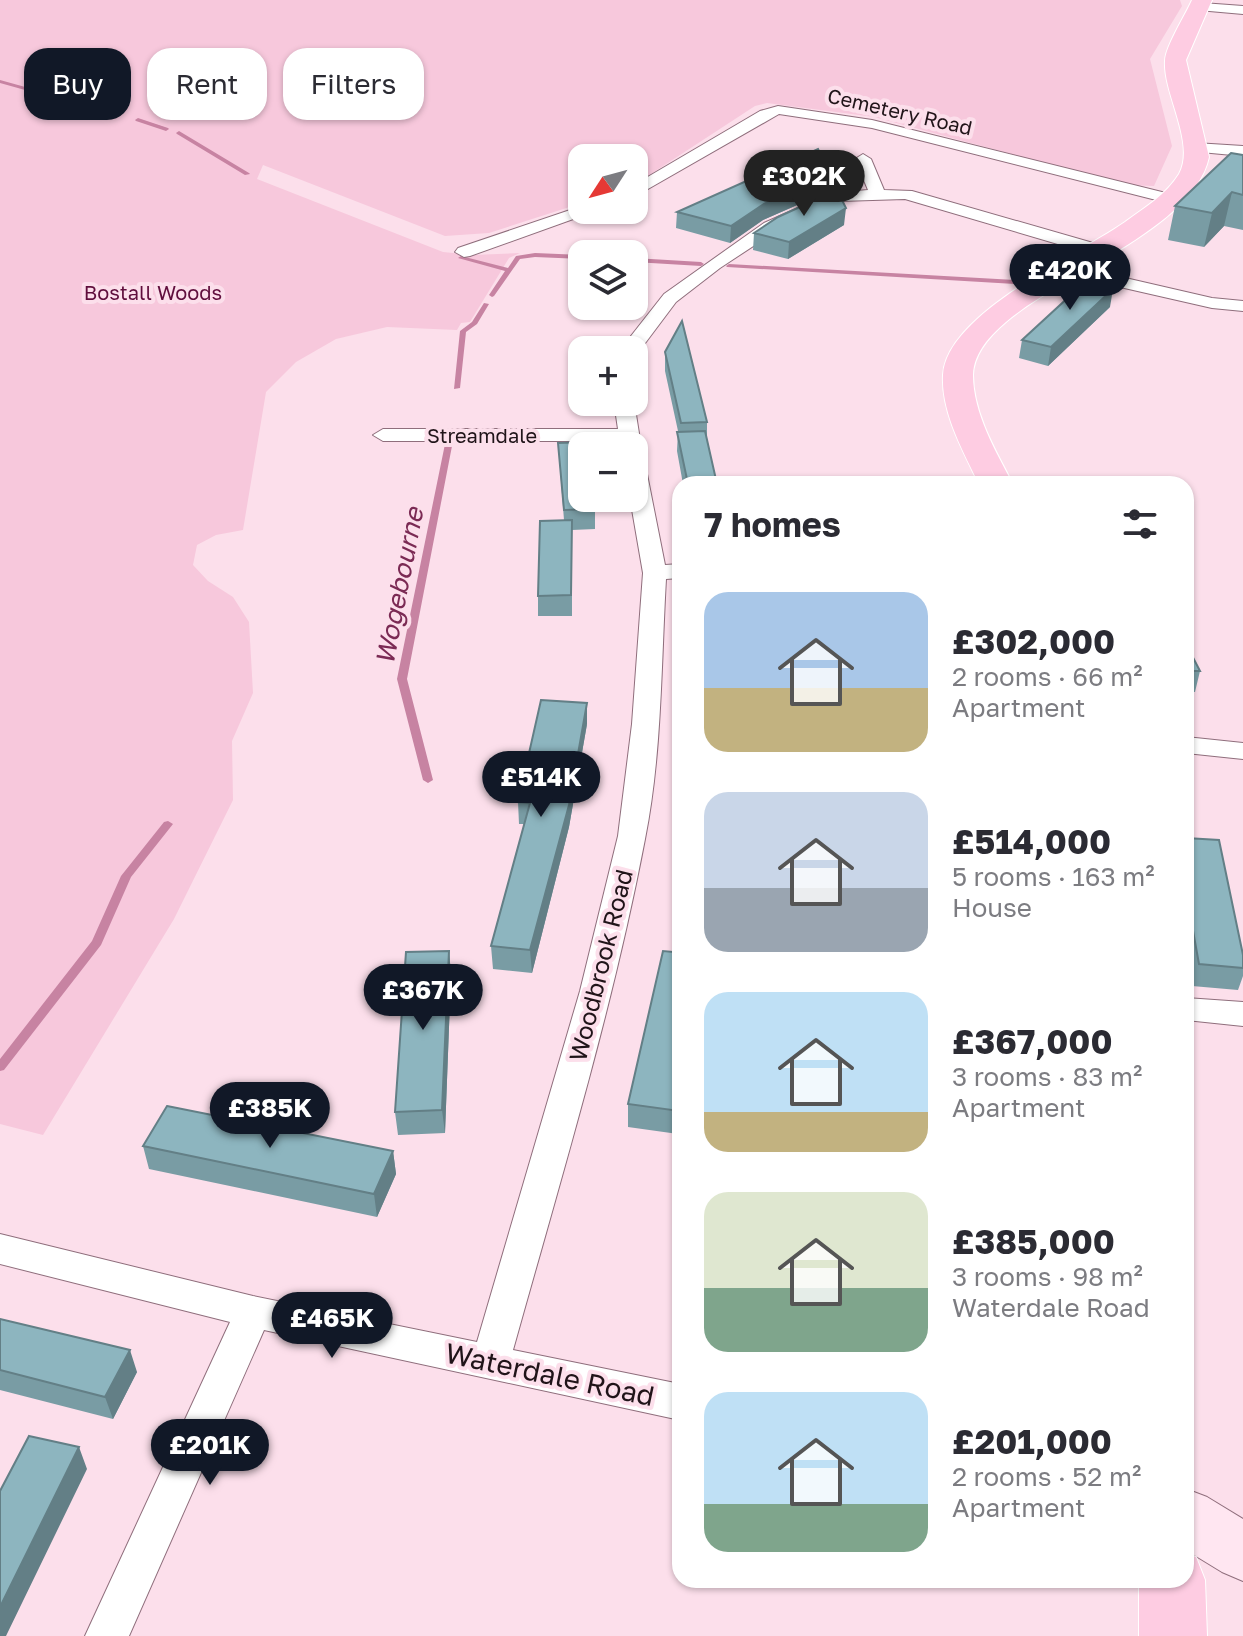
<!DOCTYPE html>
<html lang="en">
<head>
<meta charset="utf-8">
<style>
  body { margin:0; font-family:"Golos Text",sans-serif; background:#f7f7f7; color:#2b2b33; height:100vh; display:flex; flex-direction:column; font-size:30px; white-space:nowrap }
  * { box-sizing:border-box; margin:0 }
  p { font-size:26px; color:#7c7c81 }
  .icon { flex:none; width:44px; height:44px; fill:none; stroke:currentColor; stroke-width:2; stroke-linecap:round; stroke-linejoin:round }
  .map { position:relative; flex:1; overflow:hidden }
  .side { position:absolute; left:672px; top:476px; width:522px; height:1112px; display:flex; flex-direction:column; background:#fff; border-radius:24px; box-shadow:0 2px 6px #0004 }
  .side>* { flex:none }
  .hud { position:absolute; left:24px; top:48px; width:528px; height:72px; display:flex; gap:16px }
  .needle { width:52px; rotate:234deg }
  .tools { position:absolute; left:568px; top:144px; display:grid; gap:16px }
  .tools a { display:grid; place-items:center; width:80px; height:80px; border-radius:16px; background:#fff; box-shadow:0 2px 6px #0004; font-size:40px }
  .price { position:absolute; translate:-50% -68px; padding:0 18px; border-radius:28px; background:#111827; color:#fff; font-size:26px; line-height:52px; filter:drop-shadow(0 2px 4px #0008) }
  .price::after { content:''; position:absolute; left:50%; top:48px; width:24px; height:18px; margin-left:-12px; background:inherit; clip-path:polygon(0 0,100% 0,50% 100%) }
  .price.on { background:#222; color:#fff }
  ul { padding:0; list-style:none }
  li { display:flex; align-items:center; gap:24px; height:200px; padding:0 32px }
  li span { display:grid; place-items:center; flex:none; width:224px; height:160px; border-radius:24px; color:#555 }
  li>.icon { margin-inline-start:auto }
  span .icon { width:96px; height:96px; fill:#fffc; stroke-width:1 }
  li b { font-size:34px }
  h2 { display:flex; justify-content:space-between; align-items:center; height:96px; padding:0 32px; font-size:34px }
  .chip { padding:0 28px; border-radius:24px; background:#fff; box-shadow:0 2px 6px #0004; font-size:28px; line-height:72px }
  .chip.on { background:#111827; color:#fff }
  .map>svg:first-child { display:block }
</style>
</head>
<body>
<div class="map">
<svg width="1243" height="1636" viewBox="0 0 1243 1636">
  <rect width="100%" height="100%" fill="#fcdfeb"/>
  <path fill="#f7c8dc" d="M0,0H1180L1182,6L1150,59L1172,146L1154,186L1126,185L874,117L767,103L755,106L634,185V158H582V203L489,233L445,236L263,165L257,179L443,252L473,255L520,253L509,258L470,322L461,323L457,330L387,327L336,339L296,362L266,392L243,530L216,535L197,545L193,565L208,581L233,597L249,622L253,693L232,741L233,800L174,919L43,1135L0,1124Z"/>
  <g fill="none" stroke-linecap="round" stroke-linejoin="round">
    <path fill="#c783a2" fill-rule="evenodd" d="M0,80L115,112L116,113L111,114L0,83Z
      M138,118L168,128L169,129L166,131L136,121L135,120Z
      M179,131L249,173L250,174L245,175L177,134L176,133Z
      M535,253L582,255V259L535,257L520,259L494,296L492,297L489,295L505,271L458,258L461,256L508,268L516,256Z
      M634,258L701,262L704,264L701,266L634,262Z
      M729,264L1015,280L1018,282L1015,284L727,267L726,266Z
      M484,303L489,304L477,324L466,332L460,388L454,389L460,331L472,322Z
      M445,444H451L452,446L407,679L433,780L428,783L423,780L397,679Z
      M168,821L173,824L131,877L101,945L4,1070L0,1071V1059L92,941L121,876L164,822Z"/>
    <defs>
      <path id="street" d="M1202,3L1243,6V14L1198,10V4Z
        M778,106L872,120L1178,196L1180,199L1172,204L872,128L779,114L634,197V185L760,111Z
        M1195,143L1243,146V156L1190,151V145Z
        M863,154L871,159L884,190L912,191L1107,247L1110,251L1101,256L1095,255L905,199L840,201L776,231L720,268L676,302L637,354L634,355V350H620L664,294L764,223L832,193L868,190L855,159Z
        M582,206V210H592L590,213L470,256L464,257L455,252L458,248Z
        M1069,265L1212,298L1243,301V311L1212,308L1063,274L1060,270L1063,266Z
        M614,402H634L641,446L638,450L634,452V446H621L620,441H383L373,435L383,429H618Z
        M634,458L645,464L665,565L680,564V578L666,579C661,665 662,754 645,839C612,1012 560,1181 513,1350L680,1384V1420L264,1330L129,1636H85L230,1322L0,1264V1234L253,1296L477,1342L580,991L618,836L632,724L643,573L630,498H634Z
        M1186,737L1243,743V759L1186,753Z
        M1186,998L1243,1002V1026L1186,1020Z"/>
      <path id="secondary" d="M1186,1489L1207,1497L1243,1519V1581L1222,1572L1186,1550Z"/>
      <path id="primary" d="M1192,0H1212L1186,60L1209,157C1189,250 975,295 973,375C973,413 996,452 1013,484H979C963,451 941,412 943,375C946,314 1078,255 1125,222C1144,208 1166,195 1179,174C1196,143 1163,94 1165,61C1165,47 1186,14 1192,0Z
        M1186,1553L1196,1557L1205,1580L1207,1636H1139V1580H1186Z"/>
    </defs>
    <use href="#street" stroke="#8f6e7c" stroke-width="2"/>
    <use href="#secondary" stroke="#8f6e7c" stroke-width="2"/>
    <use href="#primary" stroke="#fff" stroke-width="2"/>
    <use href="#street" fill="#fff" fill-rule="evenodd"/>
    <use href="#secondary" fill="#ffe6f1" fill-rule="evenodd"/>
    <use href="#primary" fill="#fecce2" fill-rule="evenodd"/>
  </g>
  <path fill="#799ca4" d="M1243,155V230L1224,226L1204,247L1168,240L1175,206Z
    M829,191L763,220L730,243L676,228L677,212Z
    M844,225L788,259L753,250L754,233Z
    M1110,307L1048,366L1019,358L1022,340Z
    M665,352L707,422V438L717,484H683L677,451L678,431L665,371Z
    M558,443L595,509V529L572,530V616H538V596L564,520Z
    M1186,644L1200,671L1195,692H1186Z
    M587,724L569,827L532,973L493,969L491,946L524,824H519L518,802Z
    M1186,838L1243,955V976L1238,990L1192,986L1186,950Z
    M680,912V1126L678,1134L628,1127V1104L673,952Z
    M449,951L451,974L445,1133L398,1135L395,1112Z
    M143,1146L393,1151L396,1174L377,1217L149,1169Z
    M0,1319L137,1372L113,1419L0,1390Z"/>
  <path fill="#637f86" d="M830,175L829,191L763,220L730,243L731,226L764,204Z
    M1232,192L1224,226L1204,247L1212,213Z
    M846,208L844,225L788,259L789,242Z
    M1113,289L1110,307L1048,366L1051,347Z
    M587,703V724L569,827L532,973L530,950Z
    M449,951L451,974L445,1133L442,1110Z
    M680,1107V1126L678,1134L679,1111Z
    M393,1151L396,1174L377,1217L374,1194Z
    M130,1350L137,1372L113,1419L105,1397Z
    M79,1447L87,1469L6,1636H0V1607Z"/>
  <path fill="#8db5bf" stroke="#637f86" stroke-width="2" d="M818,149L830,175L764,204L731,226L677,212Z
    M1231,153L1243,155V195L1232,192L1212,213L1175,206Z
    M837,190L846,208L789,242L754,233L778,217Z
    M1096,272L1113,289L1051,347L1022,340Z
    M682,321L707,422L681,423L665,352Z
    M705,431L717,484H688L677,432Z
    M587,442V446H582V498H593L595,509L564,510L558,443Z
    M572,520L571,595L538,596L540,521Z
    M1186,644L1200,671H1186Z
    M541,700L587,703L569,805L530,950L491,946L530,803L518,802Z
    M1186,838L1219,840L1243,955V968L1199,964L1186,892Z
    M680,912V1107L679,1111L628,1104L663,951L673,952Z
    M449,951L442,1110L395,1112L406,952Z
    M167,1106L393,1151L374,1194L143,1146Z
    M0,1319L130,1350L105,1397L0,1370Z
    M29,1436L79,1447L0,1607V1491Z"/>
  <g text-anchor="middle" dominant-baseline="central" stroke-width="8" stroke-linejoin="round" paint-order="stroke">
    <g font-size="20" fill="#201419" stroke="#fcdfeb">
      <text transform="translate(900 111) rotate(13)">Cemetery Road</text>
      <text x="482" y="435">Streamdale</text>
    </g>
    <g font-size="20" fill="#600e3d" stroke="#fcdfeb">
      <text x="153" y="292">Bostall Woods</text>
    </g>
    <g font-size="24" fill="#201419" stroke="#fcdfeb">
      <text transform="translate(600 965) rotate(-76)">Woodbrook Road</text>
    </g>
    <g font-size="26" font-style="italic" fill="#7b2a54" stroke="#fcdfeb">
      <text transform="translate(399 586) rotate(-79)">Wogebourne</text>
    </g>
    <g font-size="28" fill="#201419" stroke="#fcdfeb">
      <text transform="translate(550 1374) rotate(12)">Waterdale Road</text>
    </g>
  </g>
</svg>
<div class="tools">
<a><svg class="needle" viewBox="-14 -14 28 28"><path d="M0-13l5 13h-10z" fill="#e53935"/><path d="M0 13l5-13h-10z" fill="#7c7c81"/></svg></a>
<a><svg class="icon" aria-label="layers" viewBox="0 0 24 24"><path d="M12 4l9 5-9 5-9-5zM3 14l9 5 9-5"/></svg></a>
<a>+</a>
<a>−</a>
</div>
<b class="price on" style="left:804px;top:218px">£302K</b>
<b class="price" style="left:1070px;top:312px">£420K</b>
<b class="price" style="left:541px;top:819px">£514K</b>
<b class="price" style="left:423px;top:1032px">£367K</b>
<b class="price" style="left:270px;top:1150px">£385K</b>
<b class="price" style="left:332px;top:1360px">£465K</b>
<b class="price" style="left:210px;top:1487px">£201K</b>
<div class="hud">
<a class="chip on">Buy</a>
<a class="chip">Rent</a>
<a class="chip">Filters</a>
</div>
<section class="side">
<h2>7 homes<svg class="icon" aria-label="filters" viewBox="0 0 24 24"><path d="M4 7h16M4 17h16"/><circle cx="9" cy="7" r="2"/><circle cx="15" cy="17" r="2"/></svg></h2>
<ul>
<li><span style="background:linear-gradient(#a9c7e8 60%,#c2b280 0)"><svg class="icon" aria-label="home" viewBox="0 0 24 24"><path d="M3 11l9-7 9 7M6 9v11h12V9"/></svg></span><div><b>£302,000</b><p>2 rooms · 66 m²</p><p>Apartment</p></div></li>
<li><span style="background:linear-gradient(#c9d6e8 60%,#9aa5b1 0)"><svg class="icon" aria-label="home" viewBox="0 0 24 24"><path d="M3 11l9-7 9 7M6 9v11h12V9"/></svg></span><div><b>£514,000</b><p>5 rooms · 163 m²</p><p>House</p></div></li>
<li><span style="background:linear-gradient(#bfe0f5 75%,#c2b280 0)"><svg class="icon" aria-label="home" viewBox="0 0 24 24"><path d="M3 11l9-7 9 7M6 9v11h12V9"/></svg></span><div><b>£367,000</b><p>3 rooms · 83 m²</p><p>Apartment</p></div></li>
<li><span style="background:linear-gradient(#dfe7d0 60%,#7fa58c 0)"><svg class="icon" aria-label="home" viewBox="0 0 24 24"><path d="M3 11l9-7 9 7M6 9v11h12V9"/></svg></span><div><b>£385,000</b><p>3 rooms · 98 m²</p><p>Waterdale Road</p></div></li>
<li><span style="background:linear-gradient(#bfe0f5 70%,#7fa58c 0)"><svg class="icon" aria-label="home" viewBox="0 0 24 24"><path d="M3 11l9-7 9 7M6 9v11h12V9"/></svg></span><div><b>£201,000</b><p>2 rooms · 52 m²</p><p>Apartment</p></div></li>
</ul>
</section>
</div>
</body>
</html>
